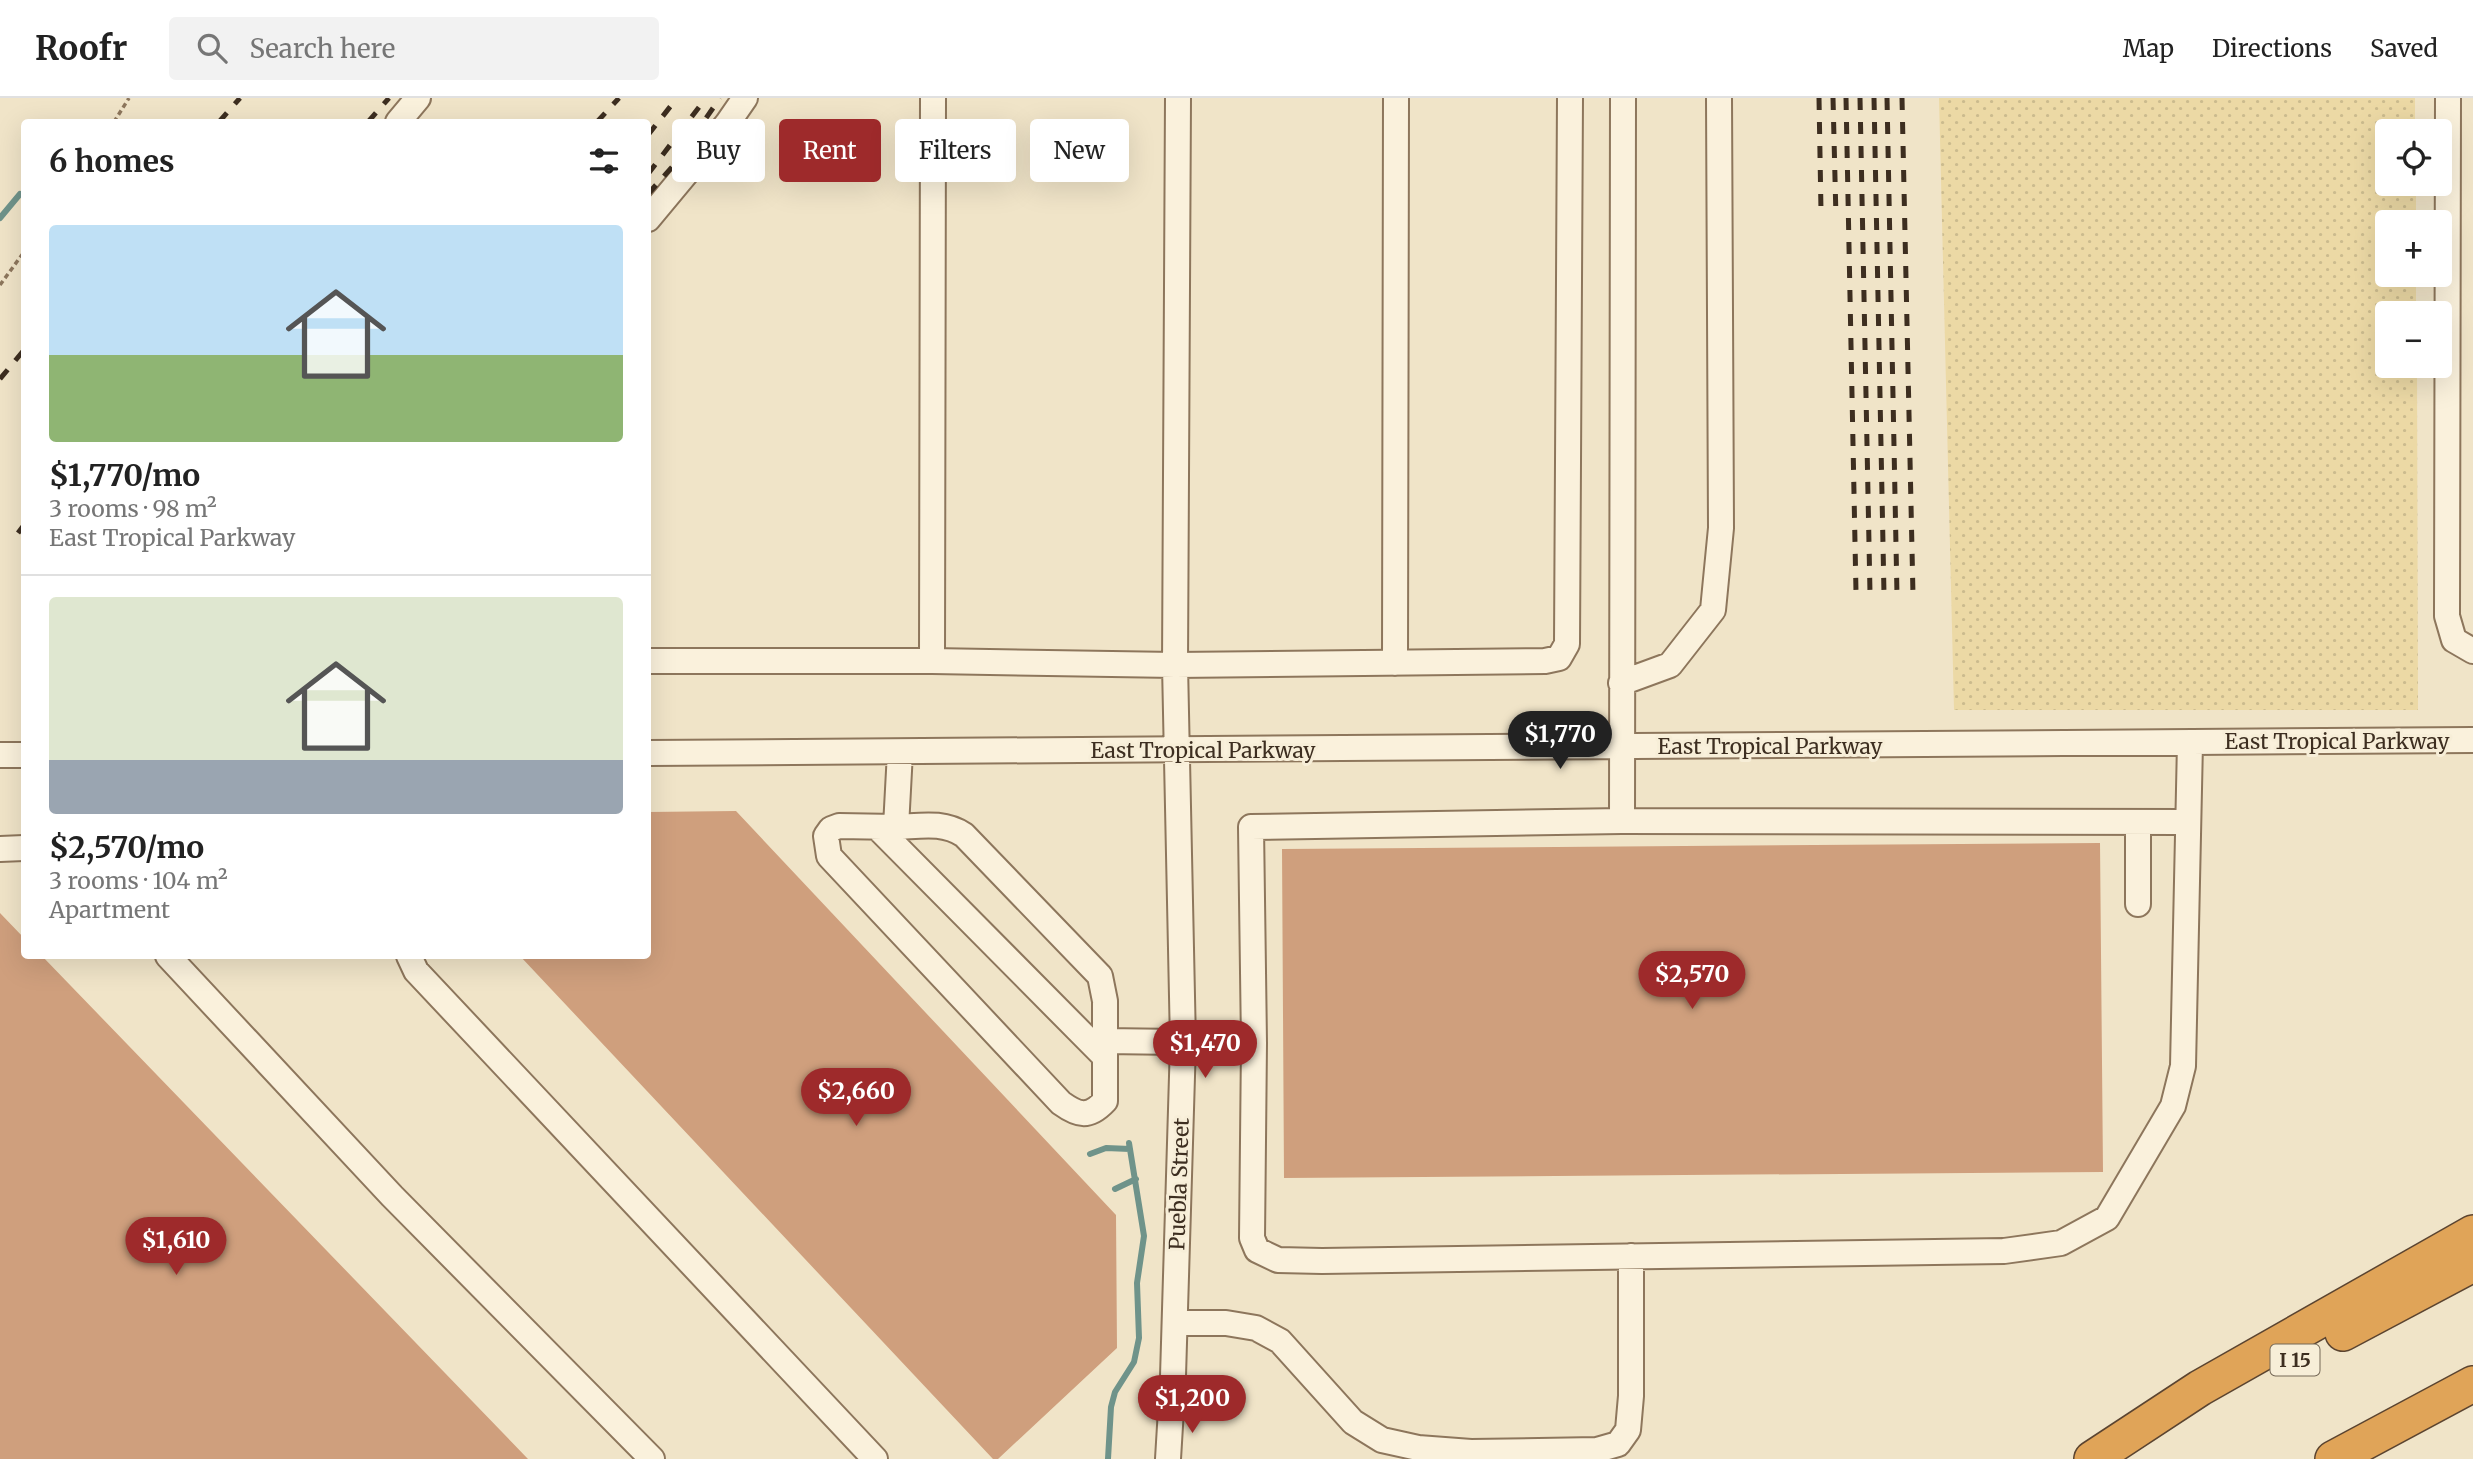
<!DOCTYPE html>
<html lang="en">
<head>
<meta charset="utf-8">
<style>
  body { margin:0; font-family:Merriweather,serif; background:#f2f2f2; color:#222; height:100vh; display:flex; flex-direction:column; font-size:26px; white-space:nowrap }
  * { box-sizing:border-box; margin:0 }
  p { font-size:23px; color:#767676 }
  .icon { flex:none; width:38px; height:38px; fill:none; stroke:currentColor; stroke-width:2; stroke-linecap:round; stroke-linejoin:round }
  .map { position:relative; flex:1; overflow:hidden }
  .panel { position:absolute; left:21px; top:21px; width:630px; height:840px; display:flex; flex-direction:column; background:#fff; border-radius:7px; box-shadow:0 7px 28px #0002 }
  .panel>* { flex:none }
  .banner { position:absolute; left:672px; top:21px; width:665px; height:63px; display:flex; gap:14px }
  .buttons { position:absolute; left:2375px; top:21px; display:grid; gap:14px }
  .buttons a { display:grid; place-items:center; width:77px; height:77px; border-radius:7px; background:#fff; box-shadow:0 7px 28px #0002; font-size:35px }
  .price { position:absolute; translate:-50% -60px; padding:0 16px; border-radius:24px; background:#9e2a2b; color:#fff; font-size:23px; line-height:46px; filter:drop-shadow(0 2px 4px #0008) }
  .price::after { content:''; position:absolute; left:50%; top:42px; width:21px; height:16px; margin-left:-10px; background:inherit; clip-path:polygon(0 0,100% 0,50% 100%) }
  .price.current { background:#222; color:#fff }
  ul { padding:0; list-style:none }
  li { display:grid; align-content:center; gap:14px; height:371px; padding:0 28px }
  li+li { border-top:2px solid #e0e0e0 }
  li span { display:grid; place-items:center; height:217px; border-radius:7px; color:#555 }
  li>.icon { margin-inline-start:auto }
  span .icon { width:126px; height:126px; fill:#fffc; stroke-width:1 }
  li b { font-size:30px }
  h2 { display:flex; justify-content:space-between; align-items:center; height:84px; padding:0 28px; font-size:30px }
  .tag { padding:0 24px; border-radius:7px; background:#fff; box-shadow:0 7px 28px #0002; font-size:24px; line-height:63px }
  .tag.current { background:#9e2a2b; color:#fff }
  header { display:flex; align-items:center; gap:42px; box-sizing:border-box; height:98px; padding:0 35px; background:#fff; border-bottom:2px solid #e0e0e0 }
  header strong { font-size:33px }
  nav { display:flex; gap:38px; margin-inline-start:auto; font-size:24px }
  .search { width:490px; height:63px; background:#f2f2f2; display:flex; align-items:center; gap:18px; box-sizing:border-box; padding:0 24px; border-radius:7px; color:#767676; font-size:26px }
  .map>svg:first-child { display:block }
</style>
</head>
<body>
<header>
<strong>Roofr</strong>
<div class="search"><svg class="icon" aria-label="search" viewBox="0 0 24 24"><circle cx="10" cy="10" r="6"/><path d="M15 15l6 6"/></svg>Search here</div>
<nav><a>Map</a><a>Directions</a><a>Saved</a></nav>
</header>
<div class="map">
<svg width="2473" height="1361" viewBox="0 0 2473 1361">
  <defs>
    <pattern id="sand-dots" width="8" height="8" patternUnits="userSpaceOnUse" patternTransform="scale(1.75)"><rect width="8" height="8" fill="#ecd9a5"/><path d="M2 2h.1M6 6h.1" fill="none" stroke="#cbbb8e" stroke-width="1.8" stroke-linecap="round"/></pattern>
  </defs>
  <rect width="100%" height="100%" fill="#f0e4c8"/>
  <path fill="url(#sand-dots)" d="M1939,0H2415V33H2387V86H2416V124H2387V177H2416V215H2387V268H2417L2418,612H1954Z"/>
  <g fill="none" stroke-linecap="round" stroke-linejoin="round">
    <path stroke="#6f938a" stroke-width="6" d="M0,120L20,96
      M1090,1056L1106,1050L1130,1051
      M1115,1091L1136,1081
      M1108,1361L1111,1309L1115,1294L1134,1264L1139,1240L1137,1185L1144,1138L1129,1045"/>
  </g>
  <path fill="#cf9f7d" d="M736,713L1116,1117L1117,1250L998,1361H993L520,858H648V714Z
    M2100,745L2103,1074L1284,1080L1282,751Z
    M0,815L24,840V858H42L528,1361H0Z"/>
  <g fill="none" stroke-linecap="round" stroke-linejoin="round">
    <defs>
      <path id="minor" d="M2448,0L2447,518L2454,542L2473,553
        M398,24L418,0
        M648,121L727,26L745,0
        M648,563H932L1175,567L1545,563L1559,560L1567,546L1570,0
        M932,563L933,0
        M1395,565L1396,0
        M1621,585L1670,567L1713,512L1721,430L1719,0
        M648,655L2473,642
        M0,657H24
        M1622,723L1623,0
        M2138,724V806
        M2188,724L1622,723L1251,729L1254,945L1252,1140L1257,1152L1278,1162L1322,1163L2004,1153L2061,1145L2107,1120L2173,1008L2183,968L2190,645
        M877,729L1105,959
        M896,729C921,728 943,723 964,737L1100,878L1105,903V1003C1089,1020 1079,1018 1061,1005L829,758L826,738L831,731L839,728L896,729L900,654
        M0,751L24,750
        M168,858L392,1098L652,1361
        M409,858L416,873L875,1361
        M1105,943L1254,945
        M1175,1225H1226L1256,1230L1280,1243L1353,1324L1382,1342L1418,1350L1471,1354L1597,1352L1618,1346L1628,1332L1631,1298V1158
        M1168,1361L1173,1278L1183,945L1175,567L1178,0"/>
      <path id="highway" d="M2343,1235L2473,1166
        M2092,1361L2200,1290L2473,1135
        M2333,1361L2473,1286"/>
    </defs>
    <use href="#minor" stroke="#8d765c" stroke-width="28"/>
    <use href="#highway" stroke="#5b4430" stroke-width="38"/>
    <path stroke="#8d765c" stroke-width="3.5" stroke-dasharray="5 3.5" stroke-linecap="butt" d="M114,24L129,0
      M0,187L24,154"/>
    <use href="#minor" stroke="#faf1dc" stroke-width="24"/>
    <use href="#highway" stroke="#e0a458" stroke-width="35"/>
    <path stroke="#3d2e20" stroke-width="5" stroke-dasharray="12 12" stroke-linecap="butt" d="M1819,0L1821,113
      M1833,0L1836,120
      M1846,0L1856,494
      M1860,0L1870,495
      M1874,0L1884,496
      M1887,0L1897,497
      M1902,0L1913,497
      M219,24L240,0
      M368,24L389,0
      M597,24L619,0
      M648,37L677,0
      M648,76L706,0
      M648,96L672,69L720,0
      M0,281L24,252
      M18,435L24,427"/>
  </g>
  <g text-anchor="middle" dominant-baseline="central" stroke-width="6" stroke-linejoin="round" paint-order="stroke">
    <rect fill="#f7eed8" stroke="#756857" stroke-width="2" x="2270.5" y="1246.5" width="49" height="31" rx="5"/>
    <g font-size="19" font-weight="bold" fill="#3d2e20">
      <text x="2295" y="1262">I 15</text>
    </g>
    <g font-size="21" fill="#3d2e20" stroke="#f7eed8">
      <text x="2337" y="643">East Tropical Parkway</text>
      <text x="1770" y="648">East Tropical Parkway</text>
      <text x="1203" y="652">East Tropical Parkway</text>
      <text transform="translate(1179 1086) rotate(-88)">Puebla Street</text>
    </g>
  </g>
</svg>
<div class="buttons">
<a><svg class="icon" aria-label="locate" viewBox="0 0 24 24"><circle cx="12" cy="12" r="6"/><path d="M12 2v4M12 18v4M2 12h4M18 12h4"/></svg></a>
<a>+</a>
<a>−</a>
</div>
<b class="price current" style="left:1560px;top:673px">$1,770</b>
<b class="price" style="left:1692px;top:913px">$2,570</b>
<b class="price" style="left:1205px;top:982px">$1,470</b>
<b class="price" style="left:856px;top:1030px">$2,660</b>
<b class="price" style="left:176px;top:1179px">$1,610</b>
<b class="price" style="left:1192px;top:1337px">$1,200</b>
<div class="banner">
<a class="tag">Buy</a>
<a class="tag current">Rent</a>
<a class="tag">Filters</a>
<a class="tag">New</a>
</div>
<section class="panel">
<h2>6 homes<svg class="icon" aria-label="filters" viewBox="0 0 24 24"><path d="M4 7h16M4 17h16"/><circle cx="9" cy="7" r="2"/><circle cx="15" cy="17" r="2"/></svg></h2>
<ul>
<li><span style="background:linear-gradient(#bfe0f5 60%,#8fb573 0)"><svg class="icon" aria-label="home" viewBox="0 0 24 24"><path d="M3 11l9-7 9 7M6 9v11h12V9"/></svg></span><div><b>$1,770/mo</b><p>3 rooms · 98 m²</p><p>East Tropical Parkway</p></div></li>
<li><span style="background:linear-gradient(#dfe7d0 75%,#9aa5b1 0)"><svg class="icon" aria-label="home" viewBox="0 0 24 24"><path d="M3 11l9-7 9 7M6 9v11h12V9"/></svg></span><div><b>$2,570/mo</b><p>3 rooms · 104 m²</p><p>Apartment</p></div></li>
</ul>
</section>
</div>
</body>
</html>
